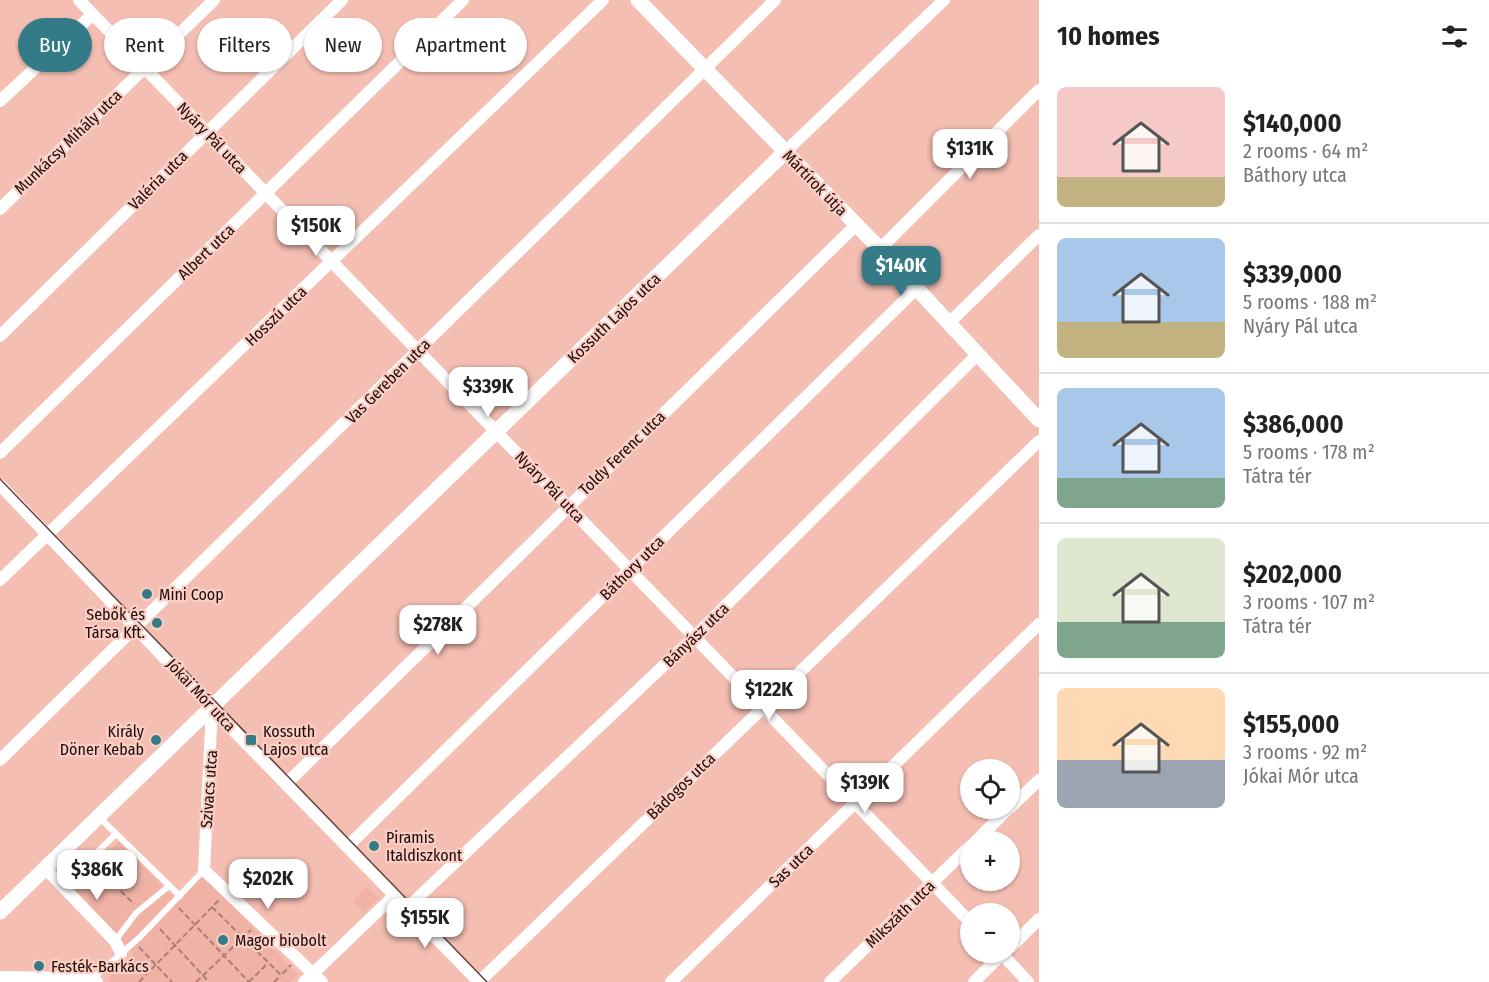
<!DOCTYPE html>
<html lang="en">
<head>
<meta charset="utf-8">
<style>
  body { margin:0; font-family:"Fira Sans Condensed",sans-serif; background:#f2f2f2; color:#222; height:100vh; display:flex; flex-direction:column; font-size:22px; white-space:nowrap }
  * { box-sizing:border-box; margin:0 }
  p { font-size:20px; color:#767676 }
  .icon { flex:none; width:33px; height:33px; fill:none; stroke:currentColor; stroke-width:2; stroke-linecap:round; stroke-linejoin:round }
  .map { position:relative; flex:1; overflow:hidden }
  .panel { display:flex; flex-direction:column; background:#fff; width:450px }
  .panel>* { flex:none }
  .banner { position:absolute; left:18px; top:18px; width:570px; height:54px; display:flex; gap:12px }
  .buttons { position:absolute; left:960px; top:759px; display:grid; gap:12px }
  .buttons a { display:grid; place-items:center; width:60px; height:60px; border-radius:50%; background:#fff; box-shadow:0 2px 4px #0004; font-size:30px }
  .price { position:absolute; translate:-50% -51px; padding:0 14px; border-radius:12px; background:#fff; color:#222; font-size:20px; line-height:39px; filter:drop-shadow(0 2px 3px #0008) }
  .price::after { content:''; position:absolute; left:50%; top:36px; width:18px; height:14px; margin-left:-9px; background:inherit; clip-path:polygon(0 0,100% 0,50% 100%) }
  .price.current { background:#347a87; color:#fff }
  ul { padding:0; list-style:none }
  li { display:flex; align-items:center; gap:18px; height:150px; padding:0 18px }
  li+li { border-top:2px solid #e0e0e0 }
  li span { display:grid; place-items:center; flex:none; width:168px; height:120px; border-radius:9px; color:#555 }
  li>.icon { margin-inline-start:auto }
  span .icon { width:72px; height:72px; fill:#fffc; stroke-width:1 }
  li b { font-size:26px }
  h2 { display:flex; justify-content:space-between; align-items:center; height:72px; padding:0 18px; font-size:26px }
  .pill { padding:0 21px; border-radius:27px; background:#fff; box-shadow:0 2px 4px #0004; font-size:21px; line-height:54px }
  .pill.current { background:#347a87; color:#fff }
  main { display:flex; flex:1; min-height:0 }
  .map>svg:first-child { display:block }
</style>
</head>
<body>
<main>
<div class="map">
<svg width="1039" height="982" viewBox="0 0 1039 982">
  <rect width="100%" height="100%" fill="#f5beb3"/>
  <path fill="#f0b2a5" d="M119,841L176,900L202,875L298,974L290,982H110L107,979L134,953L70,889Z
    M367,886L379,898L363,913L352,901Z"/>
  <g fill="none" stroke-linecap="round" stroke-linejoin="round">
    <path stroke="#a97f77" stroke-width="2" stroke-dasharray="6 3" stroke-linecap="butt" d="M95,866L134,904
      M212,907L281,975L291,965
      M179,908L249,982
      M160,929L209,982
      M139,947L172,982
      M139,982L219,900
      M196,982L251,930
      M249,982L268,963
      M274,982L281,976"/>
    <path stroke="#fff" stroke-width="6" d="M100,818L180,896
      M62,886L116,834
      M115,941L136,913L169,886
      M93,978L140,937L204,870"/>
    <path stroke="#fff" stroke-width="12" d="M79,0L970,922
      M0,101L93,14
      M785,152L944,0
      M0,209L214,0
      M880,249L1039,90
      M949,323L1039,235
      M0,336L342,0
      M0,453L463,0
      M0,485L236,733L479,982
      M0,580L603,0
      M212,707L204,870L322,982
      M0,760L775,0
      M286,784L856,225
      M1010,808L1039,780
      M975,842L1009,808
      M347,847L916,289
      M46,869L115,941L121,953
      M407,908L695,636L978,354
      M1010,948L1039,919
      M1000,952L1028,982
      M0,977L93,978L97,982
      M304,982L395,895
      M479,982L1039,441
      M671,982L1039,624
      M830,982L970,846
      M974,982L1004,952"/>
    <path stroke="#fff" stroke-width="15" d="M638,0L880,249L1039,420
      M0,912L785,152"/>
    <path stroke="#62443e" stroke-width="1.5" d="M0,479L487,982"/>
  </g>
  <g fill="#347a87" stroke="#fbcec5" stroke-width="2">
    <circle cx="147" cy="594" r="6"/>
    <circle cx="157" cy="623" r="6"/>
    <circle cx="156" cy="740" r="6"/>
    <rect x="245" y="734" width="12" height="12" rx="3"/>
    <circle cx="374" cy="846" r="6"/>
    <circle cx="223" cy="940" r="6"/>
    <circle cx="39" cy="966" r="6"/>
  </g>
  <g text-anchor="middle" dominant-baseline="central" stroke-width="4.5" stroke-linejoin="round" paint-order="stroke">
    <g font-size="16" fill="#1c0a07" stroke="#fbcec5">
      <text transform="translate(212 138) rotate(46)">Nyáry Pál utca</text>
      <text transform="translate(68 142) rotate(-44)">Munkácsy Mihály utca</text>
      <text transform="translate(158 180) rotate(-45)">Valéria utca</text>
      <text transform="translate(815 183) rotate(46)">Mártírok útja</text>
      <text transform="translate(206 252) rotate(-44)">Albert utca</text>
      <text transform="translate(276 316) rotate(-44)">Hosszú utca</text>
      <text transform="translate(614 318) rotate(-44)">Kossuth Lajos utca</text>
      <text transform="translate(388 381) rotate(-45)">Vas Gereben utca</text>
      <text transform="translate(622 453) rotate(-44)">Toldy Ferenc utca</text>
      <text transform="translate(550 487) rotate(46)">Nyáry Pál utca</text>
      <text transform="translate(632 568) rotate(-45)">Báthory utca</text>
      <text transform="translate(696 635) rotate(-44)">Bányász utca</text>
      <text transform="translate(201 695) rotate(47)">Jókai Mór utca</text>
      <text transform="translate(681 786) rotate(-44)">Bádogos utca</text>
      <text transform="translate(209 789) rotate(-86)">Szivacs utca</text>
      <text transform="translate(791 866) rotate(-44)">Sas utca</text>
      <text transform="translate(900 914) rotate(-44)">Mikszáth utca</text>
    </g>
    <g font-size="16" fill="#1c0a07" stroke="#fbcec5" text-anchor="start">
      <text x="159" y="594">Mini Coop</text>
      <text x="145" y="614" text-anchor="end">Sebők és<tspan x="145" dy="18">Társa Kft.</tspan></text>
      <text x="144" y="731" text-anchor="end">Király<tspan x="144" dy="18">Döner Kebab</tspan></text>
      <text x="263" y="731">Kossuth<tspan x="263" dy="18">Lajos utca</tspan></text>
      <text x="386" y="837">Piramis<tspan x="386" dy="18">Italdiszkont</tspan></text>
      <text x="235" y="940">Magor biobolt</text>
      <text x="51" y="966">Festék-Barkács</text>
    </g>
  </g>
</svg>
<div class="buttons">
<a><svg class="icon" aria-label="locate" viewBox="0 0 24 24"><circle cx="12" cy="12" r="6"/><path d="M12 2v4M12 18v4M2 12h4M18 12h4"/></svg></a>
<a>+</a>
<a>−</a>
</div>
<b class="price" style="left:970px;top:180px">$131K</b>
<b class="price" style="left:316px;top:257px">$150K</b>
<b class="price current" style="left:901px;top:297px">$140K</b>
<b class="price" style="left:488px;top:418px">$339K</b>
<b class="price" style="left:438px;top:656px">$278K</b>
<b class="price" style="left:769px;top:721px">$122K</b>
<b class="price" style="left:865px;top:814px">$139K</b>
<b class="price" style="left:97px;top:901px">$386K</b>
<b class="price" style="left:268px;top:910px">$202K</b>
<b class="price" style="left:425px;top:949px">$155K</b>
<div class="banner">
<a class="pill current">Buy</a>
<a class="pill">Rent</a>
<a class="pill">Filters</a>
<a class="pill">New</a>
<a class="pill">Apartment</a>
</div>
</div>
<section class="panel">
<h2>10 homes<svg class="icon" aria-label="filters" viewBox="0 0 24 24"><path d="M4 7h16M4 17h16"/><circle cx="9" cy="7" r="2"/><circle cx="15" cy="17" r="2"/></svg></h2>
<ul>
<li><span style="background:linear-gradient(#f6c9c9 75%,#c2b280 0)"><svg class="icon" aria-label="home" viewBox="0 0 24 24"><path d="M3 11l9-7 9 7M6 9v11h12V9"/></svg></span><div><b>$140,000</b><p>2 rooms · 64 m²</p><p>Báthory utca</p></div></li>
<li><span style="background:linear-gradient(#a9c7e8 70%,#c2b280 0)"><svg class="icon" aria-label="home" viewBox="0 0 24 24"><path d="M3 11l9-7 9 7M6 9v11h12V9"/></svg></span><div><b>$339,000</b><p>5 rooms · 188 m²</p><p>Nyáry Pál utca</p></div></li>
<li><span style="background:linear-gradient(#a9c7e8 75%,#7fa58c 0)"><svg class="icon" aria-label="home" viewBox="0 0 24 24"><path d="M3 11l9-7 9 7M6 9v11h12V9"/></svg></span><div><b>$386,000</b><p>5 rooms · 178 m²</p><p>Tátra tér</p></div></li>
<li><span style="background:linear-gradient(#dfe7d0 70%,#7fa58c 0)"><svg class="icon" aria-label="home" viewBox="0 0 24 24"><path d="M3 11l9-7 9 7M6 9v11h12V9"/></svg></span><div><b>$202,000</b><p>3 rooms · 107 m²</p><p>Tátra tér</p></div></li>
<li><span style="background:linear-gradient(#ffd9b3 60%,#9aa5b1 0)"><svg class="icon" aria-label="home" viewBox="0 0 24 24"><path d="M3 11l9-7 9 7M6 9v11h12V9"/></svg></span><div><b>$155,000</b><p>3 rooms · 92 m²</p><p>Jókai Mór utca</p></div></li>
</ul>
</section>
</main>
</body>
</html>
